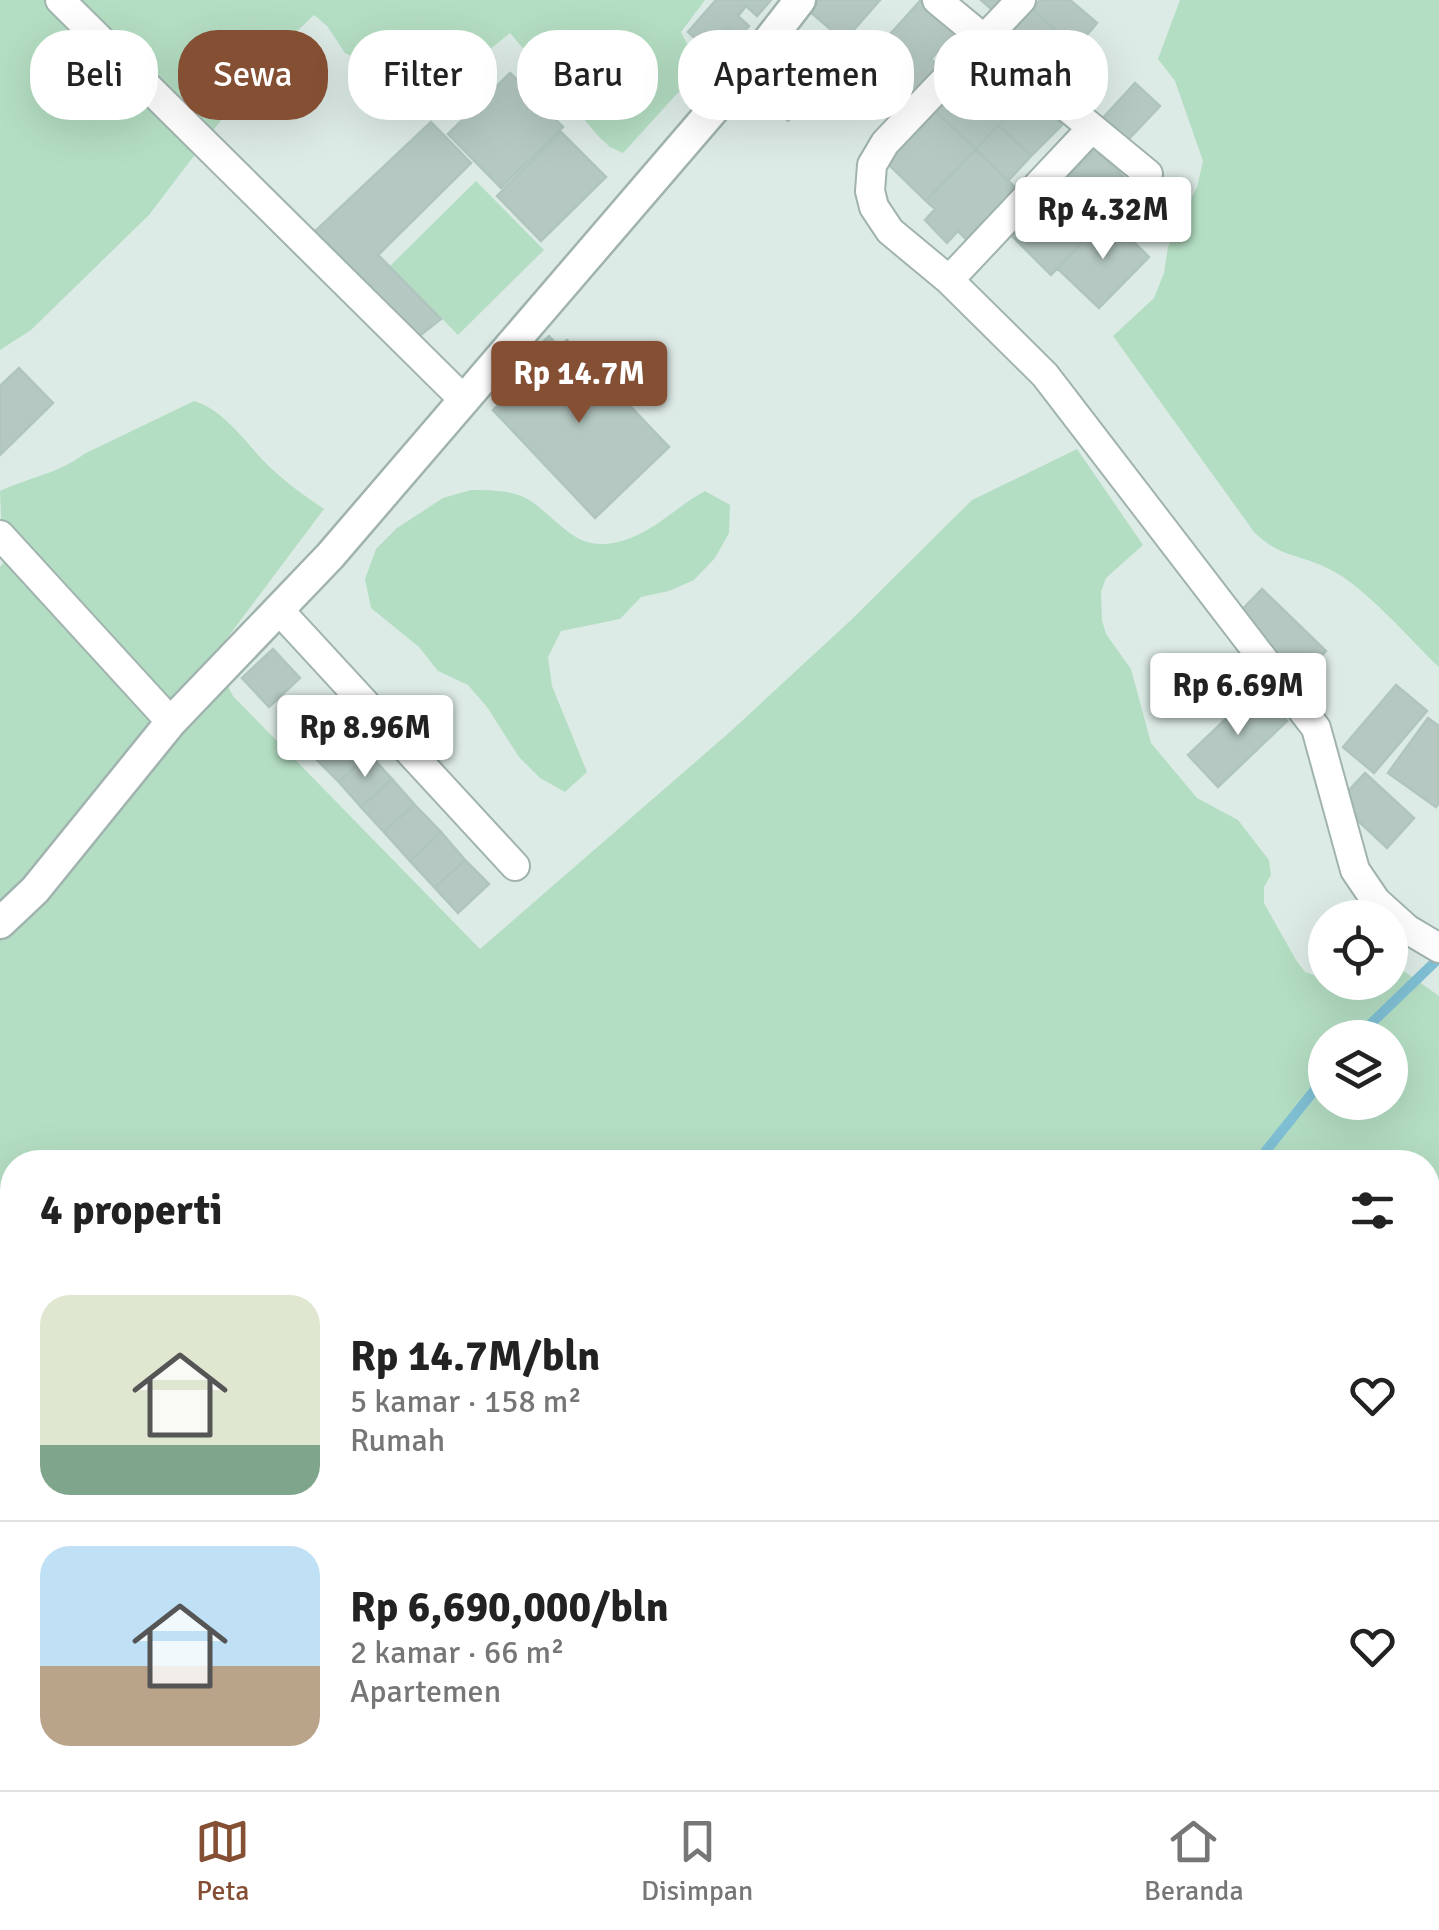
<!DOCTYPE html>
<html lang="id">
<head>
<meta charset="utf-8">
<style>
  body { margin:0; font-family:Signika,sans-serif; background:#f2f2f2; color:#222; height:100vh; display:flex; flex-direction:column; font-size:38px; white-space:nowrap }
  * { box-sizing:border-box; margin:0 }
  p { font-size:32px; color:#767676 }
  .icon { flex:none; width:55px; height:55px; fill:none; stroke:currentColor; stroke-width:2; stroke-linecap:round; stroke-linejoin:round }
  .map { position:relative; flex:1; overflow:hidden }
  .side { position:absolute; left:0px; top:1150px; width:1440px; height:640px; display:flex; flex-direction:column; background:#fff; border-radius:40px 40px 0 0; box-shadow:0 10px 40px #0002 }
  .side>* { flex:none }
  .guide { position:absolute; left:30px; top:30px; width:1380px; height:90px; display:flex; gap:20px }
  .buttons { position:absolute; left:1308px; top:900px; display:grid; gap:20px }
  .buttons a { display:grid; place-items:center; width:100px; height:100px; border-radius:50%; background:#fff; box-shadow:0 10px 40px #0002; font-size:50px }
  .price { position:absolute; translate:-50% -85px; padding:0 22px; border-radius:10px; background:#fff; color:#222; font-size:32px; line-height:65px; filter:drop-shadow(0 2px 5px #0008) }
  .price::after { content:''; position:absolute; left:50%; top:60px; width:30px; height:22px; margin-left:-15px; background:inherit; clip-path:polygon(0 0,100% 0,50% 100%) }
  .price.active { background:#854f33; color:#fff }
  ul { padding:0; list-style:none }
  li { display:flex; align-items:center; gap:30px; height:250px; padding:0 40px }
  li+li { border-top:2px solid #e0e0e0 }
  li span { display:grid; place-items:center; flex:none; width:280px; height:200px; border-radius:30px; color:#555 }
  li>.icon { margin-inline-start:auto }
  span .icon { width:120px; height:120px; fill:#fffc; stroke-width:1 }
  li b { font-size:42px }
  h2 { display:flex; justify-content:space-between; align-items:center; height:120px; padding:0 40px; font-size:42px }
  .pill { padding:0 35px; border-radius:40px; background:#fff; box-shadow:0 10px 40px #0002; font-size:35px; line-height:90px }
  .pill.active { background:#854f33; color:#fff }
  .tab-bar { display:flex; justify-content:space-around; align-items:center; height:140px; border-top:2px solid #e0e0e0; background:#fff; font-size:28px; color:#767676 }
  .tab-bar a { display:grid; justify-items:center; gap:5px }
  .tab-bar .active { color:#854f33 }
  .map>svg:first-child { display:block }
</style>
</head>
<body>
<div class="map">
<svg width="1439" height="1790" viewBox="0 0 1439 1790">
  <rect width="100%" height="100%" fill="#ddebe6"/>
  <path fill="#b4dec3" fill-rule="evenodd" d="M0,0H705L681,32L695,60V74L623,153L610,147L599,137L510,33L478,59L456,49L401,73H386L345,53L327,26L314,15L266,61L149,215L31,330L0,350Z
    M1180,0H1439V667C1410,640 1364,585 1329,569C1298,553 1282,559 1254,532L1113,336L1154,298L1164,273L1168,247L1197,187L1203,161L1175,81L1158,59Z
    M476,181L544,250L458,335L390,266Z
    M194,401C227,411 247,446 272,469C288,484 306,497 324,509L213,657L233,696L480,949L731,731L851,620L972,500L1077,449L1143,545L1106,578L1101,592L1102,620L1106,634L1131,669L1151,743L1197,798L1238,820L1269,860L1271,875L1264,887V903L1296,960L1305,972L1325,979V982L1356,991L1368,983L1390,982L1391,962L1439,996V1218L1428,1226V1162H12V1778H1173L1170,1790H0V567L3,563L0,491C27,478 60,473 84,454ZM1325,1038H1390V1102H1325Z
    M471,490C490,490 514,490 531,501C568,528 580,558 633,537C660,526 679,505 705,491L730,505L729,533L715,558L694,580L669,591L641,597L620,619L561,631L548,657L552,686L587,772L565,792L540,778L519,757L487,707L468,685L438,671L419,647L371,608L365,579L376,549L397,528L443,498Z"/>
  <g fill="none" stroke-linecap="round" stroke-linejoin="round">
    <path stroke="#80c0d5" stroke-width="10" d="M1356,1038L1439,958
      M1257,1162L1325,1077
      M894,1790L901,1778"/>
  </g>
  <path fill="#b5c8c2" stroke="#afc5be" stroke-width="2.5" d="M716,0H771L757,16L746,6L738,16L749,26L739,37L728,28L708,50L688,32Z
    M817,0H880L844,41L808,10Z
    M981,0H1010L997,14Z
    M1040,0H1070L1097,23L1076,48L1032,9Z
    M920,1L954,33L931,59L939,67L917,91L875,51Z
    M1032,9L1076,48L1053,74L1009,36Z
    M990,55L1029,93L976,149L936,112Z
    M795,60L822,83L788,121L762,98L768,91L760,84L773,69L782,76Z
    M510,73L563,127L501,188L448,134Z
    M1135,83L1160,106L1126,142L1102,119Z
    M1029,93L1062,125L1031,156L998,125Z
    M936,112L976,149L926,201L887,163Z
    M431,122L471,163L378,255L441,319L413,341L310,236Z
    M998,125L1031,156L1008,181L976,149Z
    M561,132L606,177L541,241L497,196Z
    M976,149L1016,188L967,240L958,231L947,243L925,220L935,209L926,201Z
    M1095,149L1135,188L1051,275L1012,236Z
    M1107,216L1149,257L1099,308L1057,268Z
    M549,336L559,347L567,340L669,447L595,518L493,410L531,375L520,363Z
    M19,368L53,403L0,455V386Z
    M1262,589L1326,651L1299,678L1235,617Z
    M273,649L300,678L269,707L242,678Z
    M1396,685L1427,711L1374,773L1343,747Z
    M1257,689L1287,721L1218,787L1188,755Z
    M324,706L346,729L315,758L294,734Z
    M1428,718L1439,726V803L1436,807L1388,773Z
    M346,729L369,754L339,782L315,758Z
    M369,754L392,779L361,807L339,782Z
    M1365,773L1414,818L1387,848L1338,802Z
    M392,779L414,804L384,832L361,807Z
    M414,804L441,832L410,861L384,832Z
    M441,832L465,860L435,888L410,861Z
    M465,860L489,884L458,913L435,888Z
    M1439,1253V1297L1435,1300L1428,1291V1263Z
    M1435,1300L1439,1305V1335L1428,1344V1306Z
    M1439,1335V1362L1428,1348V1344Z
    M1428,1418L1439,1432V1444L1428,1453Z
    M1439,1444V1484L1436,1486L1428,1475V1453Z"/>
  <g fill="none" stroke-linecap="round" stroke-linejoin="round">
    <defs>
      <path id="minor" d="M60,0L464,400
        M937,0L1148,174
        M1021,0L885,143L872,165L870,191L874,207L890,231L949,280L1045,375L1316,728L1355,870L1376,901L1407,929L1439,948
        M949,280L1091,129
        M0,535L171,722
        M278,609L515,866
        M1428,1376L1439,1390
        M1428,1578L1439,1591
        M1411,1778L1422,1790"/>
      <path id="tertiary" d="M0,923L35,890L171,722L330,556L731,89L800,0"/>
    </defs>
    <use href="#minor" stroke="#a0b3ae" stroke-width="32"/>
    <use href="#tertiary" stroke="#a0b3ae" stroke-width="35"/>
    <use href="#minor" stroke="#fff" stroke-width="28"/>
    <use href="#tertiary" stroke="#fff" stroke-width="30"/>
  </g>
</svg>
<div class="buttons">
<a><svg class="icon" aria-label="locate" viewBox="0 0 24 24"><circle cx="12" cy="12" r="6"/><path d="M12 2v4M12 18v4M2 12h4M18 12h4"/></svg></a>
<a><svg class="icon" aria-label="layers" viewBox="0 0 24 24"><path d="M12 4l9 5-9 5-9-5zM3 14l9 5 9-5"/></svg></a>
</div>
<b class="price" style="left:1103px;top:262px">Rp 4.32M</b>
<b class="price active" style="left:579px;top:426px">Rp 14.7M</b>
<b class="price" style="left:1238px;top:738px">Rp 6.69M</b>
<b class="price" style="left:365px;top:780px">Rp 8.96M</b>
<div class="guide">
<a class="pill">Beli</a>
<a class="pill active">Sewa</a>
<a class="pill">Filter</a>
<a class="pill">Baru</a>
<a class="pill">Apartemen</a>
<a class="pill">Rumah</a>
</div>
<section class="side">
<h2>4 properti<svg class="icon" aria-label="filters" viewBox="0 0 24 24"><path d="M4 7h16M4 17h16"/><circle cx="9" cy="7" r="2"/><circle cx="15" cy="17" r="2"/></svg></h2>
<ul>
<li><span style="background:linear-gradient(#dfe7d0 75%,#7fa58c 0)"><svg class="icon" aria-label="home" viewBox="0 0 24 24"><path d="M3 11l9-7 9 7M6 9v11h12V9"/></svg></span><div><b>Rp 14.7M/bln</b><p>5 kamar · 158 m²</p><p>Rumah</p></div><svg class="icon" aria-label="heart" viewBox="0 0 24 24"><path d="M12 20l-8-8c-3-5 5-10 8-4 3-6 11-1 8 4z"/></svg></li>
<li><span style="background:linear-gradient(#bfe0f5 60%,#b9a48a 0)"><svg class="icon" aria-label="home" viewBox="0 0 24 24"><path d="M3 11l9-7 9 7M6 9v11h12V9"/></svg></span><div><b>Rp 6,690,000/bln</b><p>2 kamar · 66 m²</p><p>Apartemen</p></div><svg class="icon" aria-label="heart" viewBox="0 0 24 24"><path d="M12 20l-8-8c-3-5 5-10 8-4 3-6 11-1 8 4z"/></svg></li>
</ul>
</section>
</div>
<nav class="tab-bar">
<a class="active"><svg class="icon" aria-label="map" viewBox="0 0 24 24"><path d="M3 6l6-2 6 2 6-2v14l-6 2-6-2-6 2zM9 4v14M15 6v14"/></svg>Peta</a>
<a><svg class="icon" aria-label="saved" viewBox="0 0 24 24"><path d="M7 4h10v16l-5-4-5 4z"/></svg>Disimpan</a>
<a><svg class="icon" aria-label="home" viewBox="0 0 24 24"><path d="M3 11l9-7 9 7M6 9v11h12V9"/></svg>Beranda</a>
</nav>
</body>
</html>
